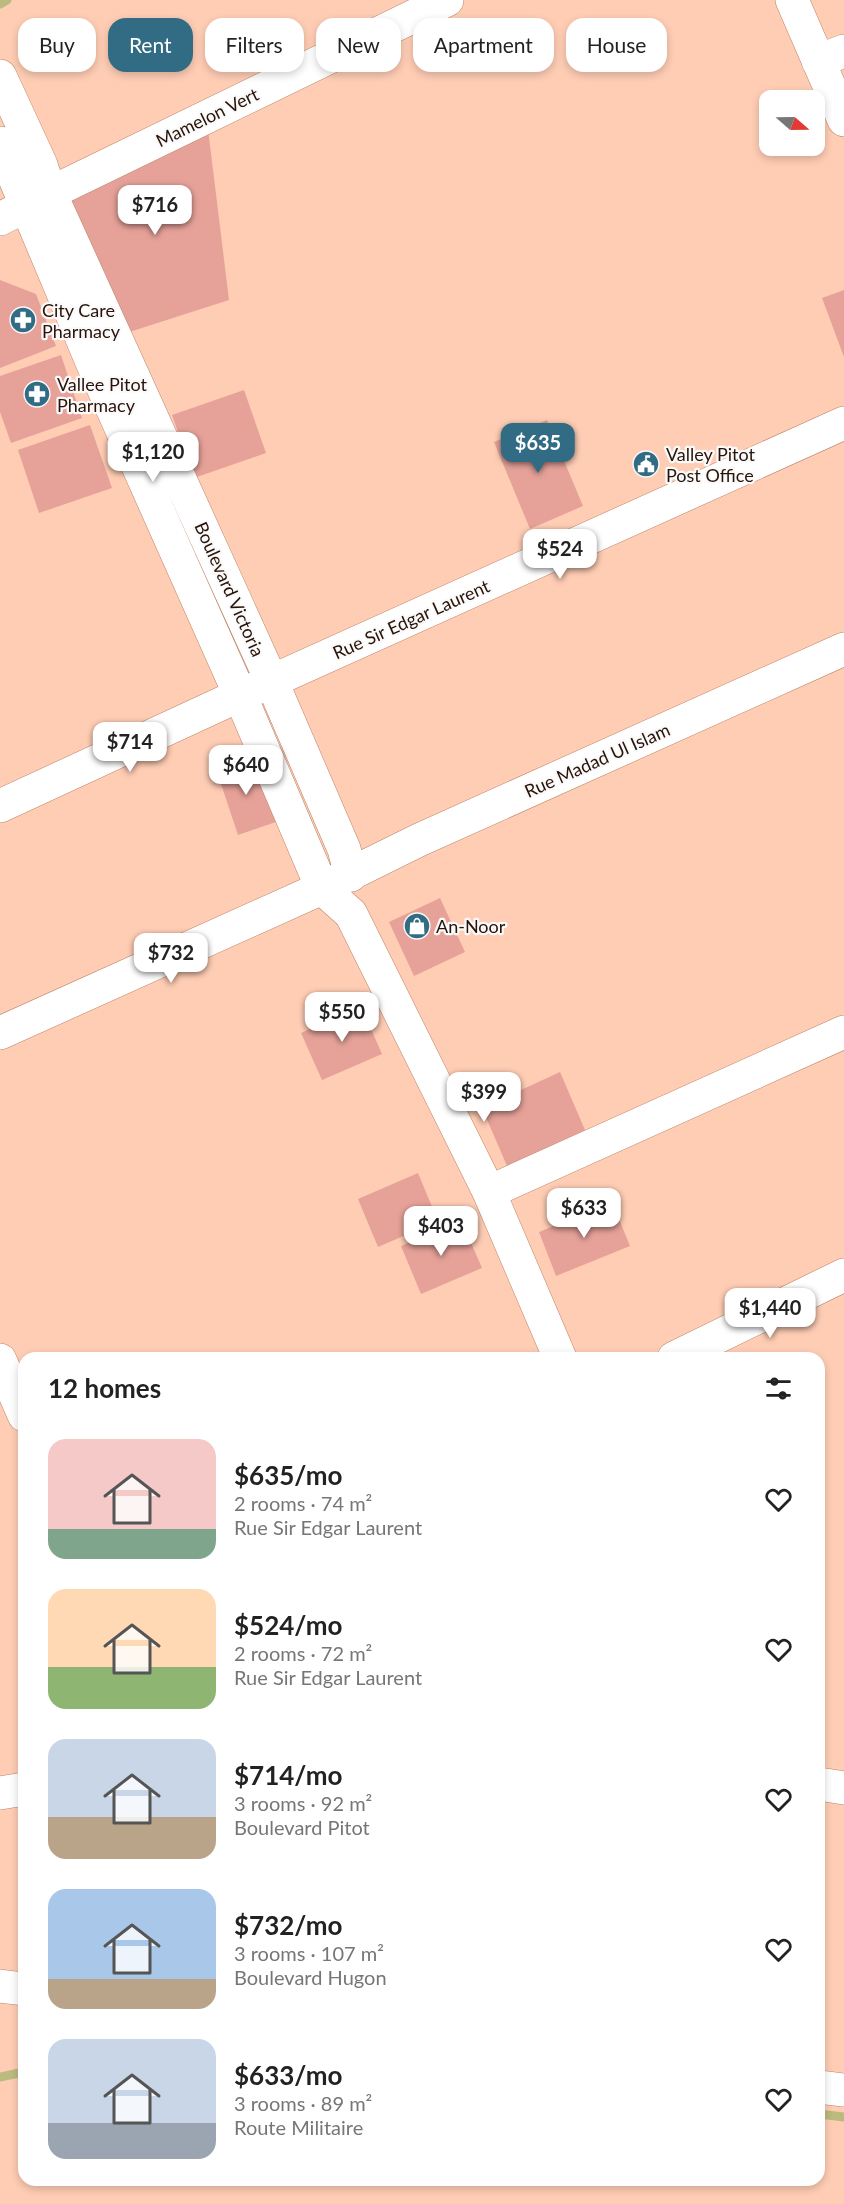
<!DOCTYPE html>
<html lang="en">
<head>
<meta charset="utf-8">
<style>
  body { margin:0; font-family:Lato,sans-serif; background:#f2f2f2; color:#222; height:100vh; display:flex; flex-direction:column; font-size:22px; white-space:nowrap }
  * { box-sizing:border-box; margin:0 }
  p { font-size:20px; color:#767676 }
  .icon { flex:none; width:33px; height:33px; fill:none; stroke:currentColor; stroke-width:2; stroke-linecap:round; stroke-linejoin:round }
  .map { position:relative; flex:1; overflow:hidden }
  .panel { position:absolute; left:18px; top:1352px; width:807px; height:834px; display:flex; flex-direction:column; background:#fff; border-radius:18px; box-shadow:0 3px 9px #0003 }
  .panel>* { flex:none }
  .guide { position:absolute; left:18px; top:18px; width:808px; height:54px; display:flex; gap:12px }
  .needle { width:39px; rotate:110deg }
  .fabs { position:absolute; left:759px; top:90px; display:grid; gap:12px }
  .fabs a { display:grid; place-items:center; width:66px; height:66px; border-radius:12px; background:#fff; box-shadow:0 3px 9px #0003; font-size:30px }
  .price { position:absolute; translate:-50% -51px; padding:0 14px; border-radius:12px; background:#fff; color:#222; font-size:20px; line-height:39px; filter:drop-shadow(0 2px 3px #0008) }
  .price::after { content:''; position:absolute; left:50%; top:36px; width:18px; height:14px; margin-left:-9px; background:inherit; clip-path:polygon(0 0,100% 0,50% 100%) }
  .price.current { background:#316c84; color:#fff }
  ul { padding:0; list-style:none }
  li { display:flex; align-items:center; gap:18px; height:150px; padding:0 30px }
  li span { display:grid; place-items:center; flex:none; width:168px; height:120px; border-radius:18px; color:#555 }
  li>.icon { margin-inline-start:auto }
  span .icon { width:72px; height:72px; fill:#fffc; stroke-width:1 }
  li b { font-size:26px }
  h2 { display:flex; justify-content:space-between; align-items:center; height:72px; padding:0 30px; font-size:26px }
  .chip { padding:0 21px; border-radius:18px; background:#fff; box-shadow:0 3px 9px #0003; font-size:21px; line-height:54px }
  .chip.current { background:#316c84; color:#fff }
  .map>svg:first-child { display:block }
</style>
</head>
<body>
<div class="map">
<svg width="844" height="2204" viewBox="0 0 844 2204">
  <rect width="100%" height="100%" fill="#ffcdb4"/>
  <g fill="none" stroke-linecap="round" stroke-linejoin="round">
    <path stroke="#bcbb7f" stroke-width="9" d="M0,4L7,0
      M0,2077L24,2072
      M819,2114L844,2117"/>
  </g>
  <path fill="#e6a299" d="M208,129L229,300L120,335L64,198Z
    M0,280L36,294L56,346L0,368Z
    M844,290V357L822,298Z
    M61,355L82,418L11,443L0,412V376Z
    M244,390L266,453L194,478L172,415Z
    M547,420L583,506L530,529L494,442Z
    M90,425L112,488L39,513L18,450Z
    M253,756L276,822L238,835L216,769Z
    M440,898L465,952L414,976L389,922Z
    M361,1006L382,1054L322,1080L301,1033Z
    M560,1072L585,1130L507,1166L482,1108Z
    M418,1173L438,1221L378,1247L358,1199Z
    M612,1202L630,1246L556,1276L539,1232Z
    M461,1220L482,1268L421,1294L401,1246Z"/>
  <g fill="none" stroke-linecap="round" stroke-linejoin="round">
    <defs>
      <path id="minor" d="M792,0L844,120
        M818,61L844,51
        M0,219L50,193L447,0
        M0,806L240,695
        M0,1033L322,888L351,914L489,1192L560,1358
        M489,1192L844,1032
        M674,1358L844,1275
        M0,1360L24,1415
        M819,1784L844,1788
        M0,1793L24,1789
        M0,1986L24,1989
        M819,2087L844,2090"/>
      <path id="major" d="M0,76L41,165L50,193L272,682L344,849L351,875
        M0,143L97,374L240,695L322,888L419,840L844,649
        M252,690L844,423"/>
    </defs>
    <use href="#minor" stroke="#bd8467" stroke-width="34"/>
    <use href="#major" stroke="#bd8467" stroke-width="34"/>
    <use href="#minor" stroke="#fff" stroke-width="33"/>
    <use href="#major" stroke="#fff" stroke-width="33"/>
  </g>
  <defs>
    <symbol id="pharmacy-disc" viewBox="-11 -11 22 22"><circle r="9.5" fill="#316c84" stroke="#fafafa"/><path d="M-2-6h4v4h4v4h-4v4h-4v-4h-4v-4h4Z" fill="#fff"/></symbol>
    <symbol id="civic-disc" viewBox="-11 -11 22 22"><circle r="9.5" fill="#316c84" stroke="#fafafa"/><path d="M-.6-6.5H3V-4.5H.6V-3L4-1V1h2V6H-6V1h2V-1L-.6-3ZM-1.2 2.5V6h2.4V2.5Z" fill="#fff"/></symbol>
    <symbol id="shop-disc" viewBox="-11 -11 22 22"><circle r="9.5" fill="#316c84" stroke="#fafafa"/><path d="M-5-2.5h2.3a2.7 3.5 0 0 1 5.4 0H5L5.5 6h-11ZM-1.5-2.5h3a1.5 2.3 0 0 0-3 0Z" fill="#fff"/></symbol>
  </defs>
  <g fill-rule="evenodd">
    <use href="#pharmacy-disc" x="8" y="305" width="30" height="30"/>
    <use href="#pharmacy-disc" x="22" y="379" width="30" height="30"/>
    <use href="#civic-disc" x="631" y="449" width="30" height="30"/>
    <use href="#shop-disc" x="402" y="911" width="30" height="30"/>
  </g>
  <g text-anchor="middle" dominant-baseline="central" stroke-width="4.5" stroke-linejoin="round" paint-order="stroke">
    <g font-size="18" fill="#291308" stroke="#fafafa">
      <text transform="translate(207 117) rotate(-26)">Mamelon Vert</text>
      <text transform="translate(230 589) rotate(66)">Boulevard Victoria</text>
      <text transform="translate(411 619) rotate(-24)">Rue Sir Edgar Laurent</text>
      <text transform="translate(597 760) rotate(-24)">Rue Madad Ul Islam</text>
    </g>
    <g font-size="18" fill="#291308" stroke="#fafafa" text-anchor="start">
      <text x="42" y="310">City Care<tspan x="42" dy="21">Pharmacy</tspan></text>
      <text x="57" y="384">Vallee Pitot<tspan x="57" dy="21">Pharmacy</tspan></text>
      <text x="666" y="454">Valley Pitot<tspan x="666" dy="21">Post Office</tspan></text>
      <text x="436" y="926">An-Noor</text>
    </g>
  </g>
</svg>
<div class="fabs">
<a><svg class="needle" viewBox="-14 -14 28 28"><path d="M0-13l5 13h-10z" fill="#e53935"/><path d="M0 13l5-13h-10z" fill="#767676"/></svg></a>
</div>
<b class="price" style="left:155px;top:236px">$716</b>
<b class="price current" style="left:538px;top:474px">$635</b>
<b class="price" style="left:153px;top:483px">$1,120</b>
<b class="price" style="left:560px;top:580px">$524</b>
<b class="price" style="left:130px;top:773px">$714</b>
<b class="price" style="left:246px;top:796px">$640</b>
<b class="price" style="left:171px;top:984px">$732</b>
<b class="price" style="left:342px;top:1043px">$550</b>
<b class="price" style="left:484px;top:1123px">$399</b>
<b class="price" style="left:584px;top:1239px">$633</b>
<b class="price" style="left:441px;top:1257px">$403</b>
<b class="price" style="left:770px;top:1339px">$1,440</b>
<div class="guide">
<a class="chip">Buy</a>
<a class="chip current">Rent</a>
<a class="chip">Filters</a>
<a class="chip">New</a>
<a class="chip">Apartment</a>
<a class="chip">House</a>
</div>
<section class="panel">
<h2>12 homes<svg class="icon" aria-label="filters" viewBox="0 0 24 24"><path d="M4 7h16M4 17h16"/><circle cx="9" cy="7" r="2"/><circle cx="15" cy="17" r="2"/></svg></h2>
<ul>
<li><span style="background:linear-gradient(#f6c9c9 75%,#7fa58c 0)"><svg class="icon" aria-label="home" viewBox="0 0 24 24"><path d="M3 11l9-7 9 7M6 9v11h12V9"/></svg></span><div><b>$635/mo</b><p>2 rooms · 74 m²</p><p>Rue Sir Edgar Laurent</p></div><svg class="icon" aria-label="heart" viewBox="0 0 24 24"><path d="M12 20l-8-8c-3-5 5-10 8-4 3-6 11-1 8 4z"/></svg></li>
<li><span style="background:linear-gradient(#ffd9b3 65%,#8fb573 0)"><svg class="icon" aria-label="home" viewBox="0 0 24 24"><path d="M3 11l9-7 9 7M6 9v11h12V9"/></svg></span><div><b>$524/mo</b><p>2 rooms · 72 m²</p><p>Rue Sir Edgar Laurent</p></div><svg class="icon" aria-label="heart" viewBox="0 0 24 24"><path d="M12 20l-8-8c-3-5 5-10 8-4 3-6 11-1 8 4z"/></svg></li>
<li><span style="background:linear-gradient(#c9d6e8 65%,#b9a48a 0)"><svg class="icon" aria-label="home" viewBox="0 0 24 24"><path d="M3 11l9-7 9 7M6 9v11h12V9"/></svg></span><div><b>$714/mo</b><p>3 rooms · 92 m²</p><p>Boulevard Pitot</p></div><svg class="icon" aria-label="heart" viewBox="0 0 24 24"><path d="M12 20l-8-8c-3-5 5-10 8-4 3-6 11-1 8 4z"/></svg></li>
<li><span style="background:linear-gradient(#a9c7e8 75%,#b9a48a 0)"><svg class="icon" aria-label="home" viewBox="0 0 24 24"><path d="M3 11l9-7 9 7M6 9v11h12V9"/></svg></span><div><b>$732/mo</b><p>3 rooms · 107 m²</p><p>Boulevard Hugon</p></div><svg class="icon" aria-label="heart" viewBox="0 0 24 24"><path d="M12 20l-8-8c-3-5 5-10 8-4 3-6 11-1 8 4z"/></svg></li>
<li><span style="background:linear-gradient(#c9d6e8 70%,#9aa5b1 0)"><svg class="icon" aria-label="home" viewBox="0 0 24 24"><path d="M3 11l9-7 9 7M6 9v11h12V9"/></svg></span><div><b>$633/mo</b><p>3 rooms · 89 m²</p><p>Route Militaire</p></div><svg class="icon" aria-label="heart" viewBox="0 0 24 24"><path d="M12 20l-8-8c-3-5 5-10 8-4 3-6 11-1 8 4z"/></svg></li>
</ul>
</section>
</div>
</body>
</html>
